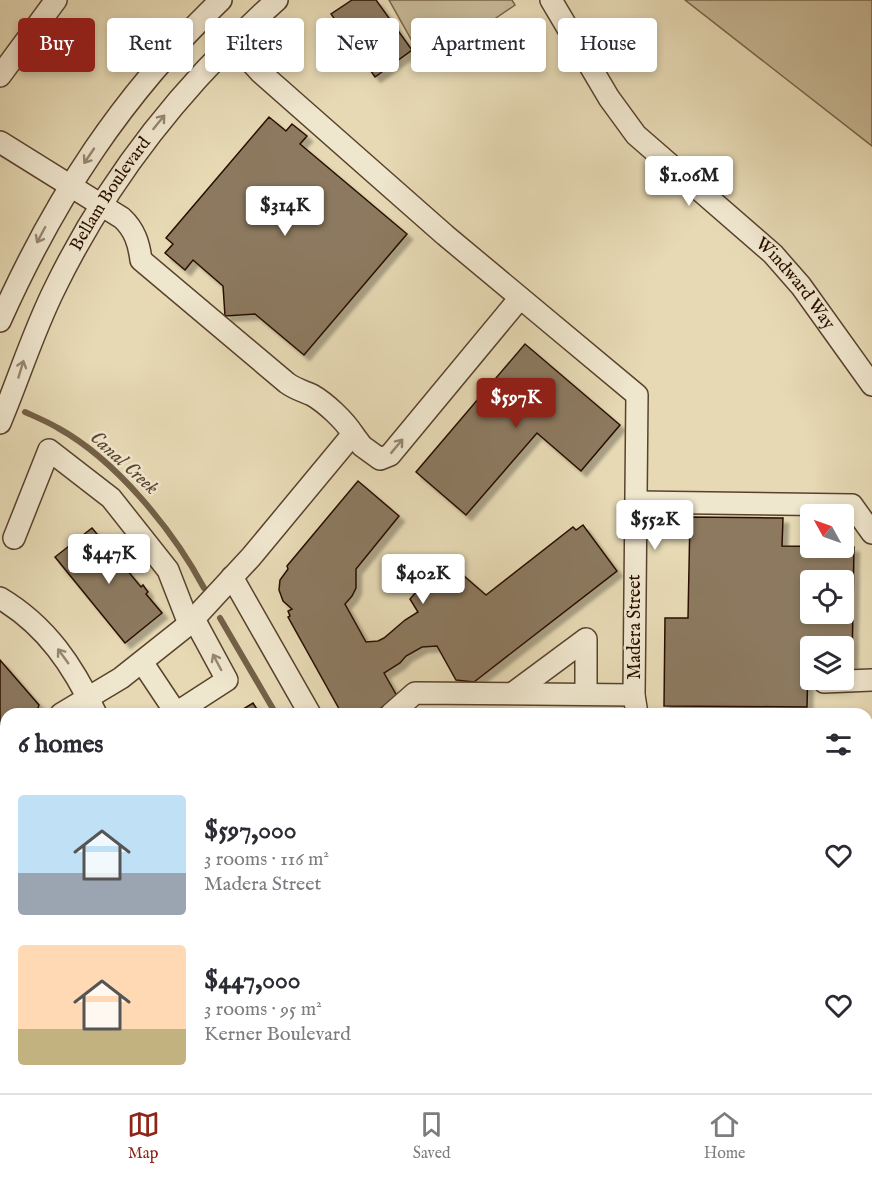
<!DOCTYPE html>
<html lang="en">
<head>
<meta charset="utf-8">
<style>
  body { margin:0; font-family:"IM FELL English",serif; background:#f2f2f3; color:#2b2b33; height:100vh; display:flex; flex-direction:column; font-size:22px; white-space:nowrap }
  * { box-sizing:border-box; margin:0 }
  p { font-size:20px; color:#7c7c81 }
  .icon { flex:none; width:33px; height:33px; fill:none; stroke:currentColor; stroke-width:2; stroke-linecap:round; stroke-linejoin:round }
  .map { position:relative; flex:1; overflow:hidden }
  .drawer { position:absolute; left:0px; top:708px; width:873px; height:386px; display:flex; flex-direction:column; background:#fff; border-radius:18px 18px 0 0; box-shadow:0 3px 9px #0003 }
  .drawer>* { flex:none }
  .guide { position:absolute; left:18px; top:18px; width:837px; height:54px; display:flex; gap:12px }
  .needle { width:39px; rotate:310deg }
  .buttons { position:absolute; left:800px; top:504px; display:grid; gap:12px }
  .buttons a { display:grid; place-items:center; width:54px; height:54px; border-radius:6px; background:#fff; box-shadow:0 3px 9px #0003; font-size:30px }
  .price { position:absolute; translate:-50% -51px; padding:0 14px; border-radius:6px; background:#fff; color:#222; font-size:20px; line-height:39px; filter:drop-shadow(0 2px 3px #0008) }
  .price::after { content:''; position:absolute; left:50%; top:36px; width:18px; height:14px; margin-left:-9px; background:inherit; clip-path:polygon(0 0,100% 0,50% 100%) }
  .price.on { background:#8f2418; color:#fff }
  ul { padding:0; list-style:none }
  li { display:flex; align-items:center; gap:18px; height:150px; padding:0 18px }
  li span { display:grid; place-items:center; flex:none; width:168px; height:120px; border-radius:6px; color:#555 }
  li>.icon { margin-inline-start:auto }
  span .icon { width:72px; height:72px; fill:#fffc; stroke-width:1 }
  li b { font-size:26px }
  h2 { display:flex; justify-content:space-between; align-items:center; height:72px; padding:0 18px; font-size:26px }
  .pill { padding:0 21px; border-radius:6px; background:#fff; box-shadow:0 3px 9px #0003; font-size:21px; line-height:54px }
  .pill.on { background:#8f2418; color:#fff }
  .dock { display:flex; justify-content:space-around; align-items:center; height:84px; border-top:2px solid #e1e1e2; background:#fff; font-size:16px; color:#7c7c81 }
  .dock a { display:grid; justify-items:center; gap:3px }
  .dock .on { color:#8f2418 }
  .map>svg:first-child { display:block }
</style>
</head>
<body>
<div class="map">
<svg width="872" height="1093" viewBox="0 0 872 1093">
  <defs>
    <filter id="shadow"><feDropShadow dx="5.5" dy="5.5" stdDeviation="1.5" flood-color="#0004"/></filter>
  </defs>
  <rect width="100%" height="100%" fill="#e6d9b4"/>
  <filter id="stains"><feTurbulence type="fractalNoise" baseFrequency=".00333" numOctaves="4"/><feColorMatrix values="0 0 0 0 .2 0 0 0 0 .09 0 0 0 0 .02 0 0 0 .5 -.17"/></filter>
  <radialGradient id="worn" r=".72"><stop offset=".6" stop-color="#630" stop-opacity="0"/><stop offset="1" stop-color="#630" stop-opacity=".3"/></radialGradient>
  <path fill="#c6b795" stroke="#78644a" stroke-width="1.5" d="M389,0H512L515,5L426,66Z
    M685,0H872V146Z"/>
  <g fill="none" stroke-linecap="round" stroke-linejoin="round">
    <path stroke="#746047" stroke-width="6" d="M25,412C36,417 48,422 58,428C116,460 173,530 204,588
      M220,618L276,714
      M478,1088L479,1093"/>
  </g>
  <path fill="#8c795e" stroke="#2a1000" stroke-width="1.5" fill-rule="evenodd" filter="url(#shadow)" d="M352,0H376L412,50L375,77L331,14Z
    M269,117L286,131L292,124L307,136L300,144L407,234L304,355L255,314L225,316L223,286L193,260L185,270L165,253L173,244L166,238Z
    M525,344L620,425L581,471L537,433L466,515L416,472Z
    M358,481L399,516L356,569V588L352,596L345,604L366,642L378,641L384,638L405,620L418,612L410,599L442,562L454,572L457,570L486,595L573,527L576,530L583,525L617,571L474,682L456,680L437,646L422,647L406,656L400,663L384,673L397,696L373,714H342L288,617L290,616L288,611L292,609L283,601L279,590L280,580L288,569L287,566Z
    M690,517L783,518L782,546L854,547L852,666H843V646H810V665H808L807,707L664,706L665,618H688ZM810,580H843V614H810Z
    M92,528L141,587L143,585L148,592L146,594L162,613L125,643L55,557Z
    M0,660L39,705L36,714H6V788L2,798H0Z
    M253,703L260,714H235Z
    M867,800H872V993H867Z
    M0,944L6,955V1033L0,1036Z
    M11,1088H79L84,1093H16Z
    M211,1088H254L247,1093H215Z
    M498,1088H565V1091L652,1090L651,1093H498Z"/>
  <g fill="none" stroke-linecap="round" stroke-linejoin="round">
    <defs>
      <g id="minor">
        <path id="s1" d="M551,0L609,98L636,135L773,254L801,286L872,385"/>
        <path d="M232,41L260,72L445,235L637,395L634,695L637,714"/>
        <path d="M0,76L56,0"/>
        <path d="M0,142L122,218C135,230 139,244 141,260L287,383C295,389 303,391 312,395C326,403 345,421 353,434L251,557L189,624L121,678L61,714"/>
        <path d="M0,321C56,196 122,95 221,0"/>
        <path id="s2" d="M0,423C19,378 33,332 55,288C109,177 185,82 277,0"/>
        <path d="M353,434L362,446L380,459L390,455L520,298"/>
        <path d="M636,502L852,505L872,533"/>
        <path d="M14,538L49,450L111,498L168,570L189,624"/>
        <path d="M232,577L310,714"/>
        <path d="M0,598C47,626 73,666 96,714"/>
        <path d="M142,662L176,713L227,680L194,619"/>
        <path d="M824,682L872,680"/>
        <path d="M513,693L586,639V694"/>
        <path d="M391,714L415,693L634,695"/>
        <path d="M867,735L872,736"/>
        <path d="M867,769H872"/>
        <path d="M0,915L6,925"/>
        <path d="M0,1050L6,1045"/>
        <path d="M867,1054H872"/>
        <path d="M194,1088L198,1093"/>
        <path d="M116,1093L123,1088"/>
        <path d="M260,1093L267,1088"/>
        <path d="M669,1093V1088"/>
        <path d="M767,1093L768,1088"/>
      </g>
    </defs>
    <use href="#minor" stroke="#59422d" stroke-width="24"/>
    <use href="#minor" stroke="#efe6ce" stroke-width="21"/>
  </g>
  <defs><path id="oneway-shaft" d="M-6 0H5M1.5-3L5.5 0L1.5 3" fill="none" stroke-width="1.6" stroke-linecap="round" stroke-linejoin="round" transform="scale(1.5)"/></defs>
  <g stroke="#968671">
    <use href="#oneway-shaft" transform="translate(159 122) rotate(-51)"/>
    <use href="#oneway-shaft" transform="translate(89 156) rotate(124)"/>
    <use href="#oneway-shaft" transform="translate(41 235) rotate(118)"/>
    <use href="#oneway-shaft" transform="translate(21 369) rotate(-73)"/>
    <use href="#oneway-shaft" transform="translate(397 446) rotate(-50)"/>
    <use href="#oneway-shaft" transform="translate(63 656) rotate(-126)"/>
    <use href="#oneway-shaft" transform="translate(217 662) rotate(-118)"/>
  </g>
  <g text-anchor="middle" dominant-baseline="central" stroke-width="5" stroke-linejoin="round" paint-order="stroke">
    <g font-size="18" fill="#2a1000" stroke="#efe6ce">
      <text stroke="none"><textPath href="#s2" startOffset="255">Bellam Boulevard</textPath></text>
      <text stroke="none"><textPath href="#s1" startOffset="378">Windward Way</textPath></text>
      <text transform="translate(635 627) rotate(-90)">Madera Street</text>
    </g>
    <g font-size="20" font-style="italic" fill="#5c4530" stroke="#efe6ce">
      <text transform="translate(124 463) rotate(42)">Canal Creek</text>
    </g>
  </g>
  <rect width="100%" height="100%" filter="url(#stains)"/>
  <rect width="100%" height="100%" fill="url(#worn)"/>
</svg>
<div class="buttons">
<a><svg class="needle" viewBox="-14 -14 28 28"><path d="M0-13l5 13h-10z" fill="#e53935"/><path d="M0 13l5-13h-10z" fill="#7c7c81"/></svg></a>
<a><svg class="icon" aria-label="locate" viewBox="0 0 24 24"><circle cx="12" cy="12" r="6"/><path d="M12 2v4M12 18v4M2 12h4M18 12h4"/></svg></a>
<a><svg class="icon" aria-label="layers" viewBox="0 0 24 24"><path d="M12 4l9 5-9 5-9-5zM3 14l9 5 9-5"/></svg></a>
</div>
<b class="price" style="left:689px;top:207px">$1.06M</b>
<b class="price" style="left:285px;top:237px">$314K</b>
<b class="price on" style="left:516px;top:429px">$597K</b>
<b class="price" style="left:655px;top:551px">$552K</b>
<b class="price" style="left:109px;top:585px">$447K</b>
<b class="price" style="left:423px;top:605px">$402K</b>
<div class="guide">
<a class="pill on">Buy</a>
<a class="pill">Rent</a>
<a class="pill">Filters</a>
<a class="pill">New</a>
<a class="pill">Apartment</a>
<a class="pill">House</a>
</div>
<section class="drawer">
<h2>6 homes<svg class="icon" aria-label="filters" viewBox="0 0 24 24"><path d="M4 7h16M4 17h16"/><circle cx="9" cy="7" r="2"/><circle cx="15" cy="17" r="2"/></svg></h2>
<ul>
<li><span style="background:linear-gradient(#bfe0f5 65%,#9aa5b1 0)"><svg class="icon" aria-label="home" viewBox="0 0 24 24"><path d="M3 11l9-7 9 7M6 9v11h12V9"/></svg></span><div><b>$597,000</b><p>3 rooms · 116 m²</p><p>Madera Street</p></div><svg class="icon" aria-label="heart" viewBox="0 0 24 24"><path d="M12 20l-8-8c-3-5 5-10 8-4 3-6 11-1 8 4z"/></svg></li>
<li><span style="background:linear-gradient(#ffd9b3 70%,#c2b280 0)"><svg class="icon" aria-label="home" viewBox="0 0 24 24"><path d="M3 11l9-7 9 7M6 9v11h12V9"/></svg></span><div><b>$447,000</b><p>3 rooms · 95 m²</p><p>Kerner Boulevard</p></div><svg class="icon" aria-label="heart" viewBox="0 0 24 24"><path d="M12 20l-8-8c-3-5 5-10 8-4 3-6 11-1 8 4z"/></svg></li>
</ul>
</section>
</div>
<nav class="dock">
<a class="on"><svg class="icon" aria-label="map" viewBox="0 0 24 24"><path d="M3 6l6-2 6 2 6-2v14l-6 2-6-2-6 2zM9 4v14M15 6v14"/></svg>Map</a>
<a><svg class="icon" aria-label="saved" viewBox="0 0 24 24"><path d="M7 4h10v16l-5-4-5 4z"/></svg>Saved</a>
<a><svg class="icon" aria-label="home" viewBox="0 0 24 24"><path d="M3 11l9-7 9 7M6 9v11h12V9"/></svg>Home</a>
</nav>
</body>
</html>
